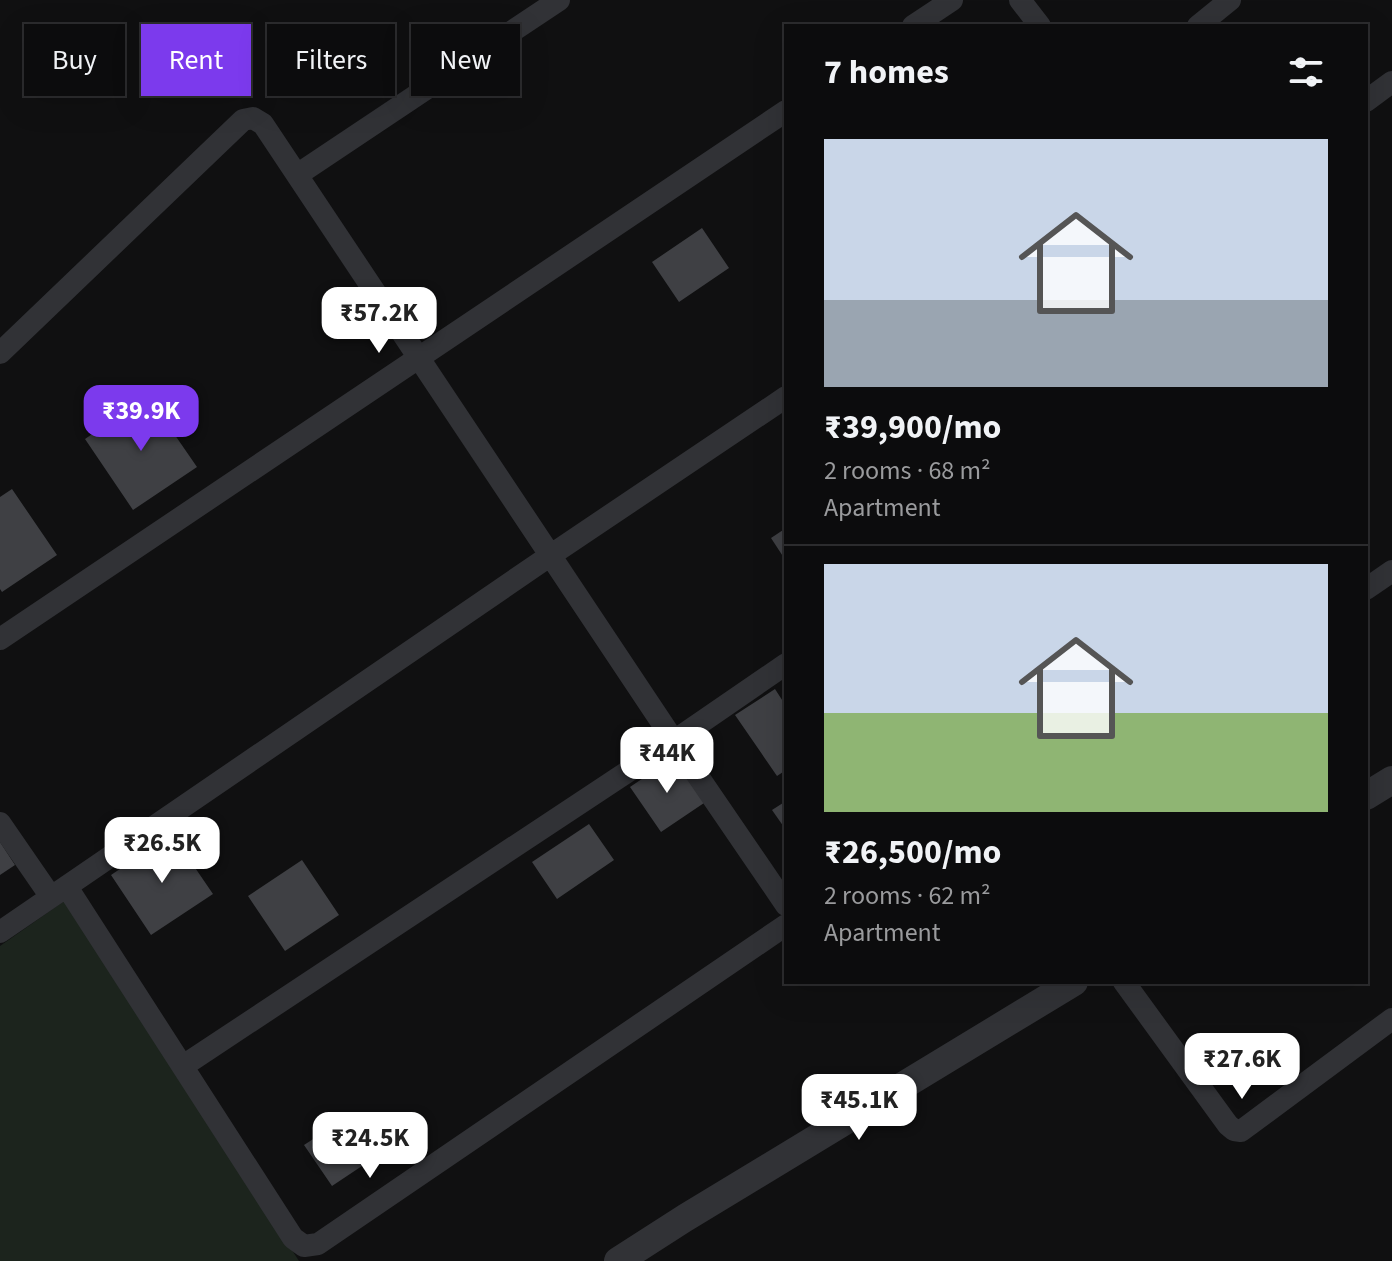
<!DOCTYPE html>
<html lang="en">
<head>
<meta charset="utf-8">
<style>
  body { margin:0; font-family:"Source Sans 3",sans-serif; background:#151516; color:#f1f3f6; height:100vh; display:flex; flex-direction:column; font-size:30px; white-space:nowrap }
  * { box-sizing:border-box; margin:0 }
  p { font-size:26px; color:#9a9b9d }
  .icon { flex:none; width:44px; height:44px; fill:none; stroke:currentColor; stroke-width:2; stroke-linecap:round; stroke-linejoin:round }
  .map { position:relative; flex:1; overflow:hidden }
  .sheet { position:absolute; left:784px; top:24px; width:584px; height:960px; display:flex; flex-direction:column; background:#0c0c0d; border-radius:0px; box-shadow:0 8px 32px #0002,0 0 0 2px #2c2c2e }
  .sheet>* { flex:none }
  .hud { position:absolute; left:24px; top:24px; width:640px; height:72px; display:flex; gap:16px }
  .price { position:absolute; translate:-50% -68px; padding:0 18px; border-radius:16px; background:#fff; color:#222; font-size:26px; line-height:52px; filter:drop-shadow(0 2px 4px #0008) }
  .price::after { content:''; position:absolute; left:50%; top:48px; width:24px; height:18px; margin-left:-12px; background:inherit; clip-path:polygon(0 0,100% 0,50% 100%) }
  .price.on { background:#7c3aed; color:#fff }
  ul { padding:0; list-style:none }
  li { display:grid; align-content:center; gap:16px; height:424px; padding:0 40px }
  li+li { border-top:2px solid #2c2c2e }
  li span { display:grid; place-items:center; height:248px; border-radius:0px; color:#555 }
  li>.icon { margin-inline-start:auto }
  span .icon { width:144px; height:144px; fill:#fffc; stroke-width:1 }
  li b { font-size:34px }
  h2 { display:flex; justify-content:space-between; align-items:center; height:96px; padding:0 40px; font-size:34px }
  .pill { padding:0 28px; border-radius:0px; background:#0c0c0d; box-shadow:0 8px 32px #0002,0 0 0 2px #2c2c2e; font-size:28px; line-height:72px }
  .pill.on { background:#7c3aed; color:#fff }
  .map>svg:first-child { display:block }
</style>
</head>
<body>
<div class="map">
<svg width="1392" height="1261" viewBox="0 0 1392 1261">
  <rect width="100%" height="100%" fill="#101011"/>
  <path fill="#1c241d" d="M67,899L299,1261H0V946Z"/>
  <path fill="#3f4044" d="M702,228L729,268L679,302L652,262Z
    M148,396L197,467L133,510L85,439Z
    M12,489L57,555L2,592L0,589V497Z
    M786,528V561L771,538Z
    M775,689L786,706V770L777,776L735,715Z
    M673,758L704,803L661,832L630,787Z
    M786,801V830L772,810Z
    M589,824L614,860L557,899L532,862Z
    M172,834L213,894L151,935L111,875Z
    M0,842L15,865L0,875Z
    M302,860L339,915L285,951L248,896Z
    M353,1113L380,1154L332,1186L304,1145Z"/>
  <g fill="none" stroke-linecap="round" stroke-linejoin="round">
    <path stroke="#313236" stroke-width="22" d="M1020,0L1040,26
      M913,26L952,0
      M1198,26L1230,0
      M1366,101L1392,82
      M297,175L559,0
      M0,353L243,120L253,118L263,124L674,741L786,905
      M1366,589L1392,571
      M0,639L786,111
      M0,823L51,897
      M67,887L293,1238L304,1246L318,1244L786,925
      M0,932L551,555L786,397
      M1124,982L1228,1125L1234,1130L1241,1131L1392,1019
      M183,1066L674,741L786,664"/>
    <path stroke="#313236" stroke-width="28" d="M1366,796L1392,780
      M618,1261L685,1218L1074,982"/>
  </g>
</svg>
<b class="price" style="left:379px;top:355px">₹57.2K</b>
<b class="price on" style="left:141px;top:453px">₹39.9K</b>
<b class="price" style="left:667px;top:795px">₹44K</b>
<b class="price" style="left:162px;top:885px">₹26.5K</b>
<b class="price" style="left:1242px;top:1101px">₹27.6K</b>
<b class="price" style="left:859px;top:1142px">₹45.1K</b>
<b class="price" style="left:370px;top:1180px">₹24.5K</b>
<div class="hud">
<a class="pill">Buy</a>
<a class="pill on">Rent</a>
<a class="pill">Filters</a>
<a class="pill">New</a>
</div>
<section class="sheet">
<h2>7 homes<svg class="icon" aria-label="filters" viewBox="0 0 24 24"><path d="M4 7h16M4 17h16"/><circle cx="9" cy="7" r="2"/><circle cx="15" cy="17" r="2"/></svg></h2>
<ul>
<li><span style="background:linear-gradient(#c9d6e8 65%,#9aa5b1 0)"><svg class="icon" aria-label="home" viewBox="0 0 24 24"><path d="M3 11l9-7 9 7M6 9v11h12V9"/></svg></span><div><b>₹39,900/mo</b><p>2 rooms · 68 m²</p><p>Apartment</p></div></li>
<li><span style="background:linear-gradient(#c9d6e8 60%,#8fb573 0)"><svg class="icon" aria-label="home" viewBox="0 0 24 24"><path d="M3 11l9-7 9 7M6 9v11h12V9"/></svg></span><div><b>₹26,500/mo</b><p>2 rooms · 62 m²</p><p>Apartment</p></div></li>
</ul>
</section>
</div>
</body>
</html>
